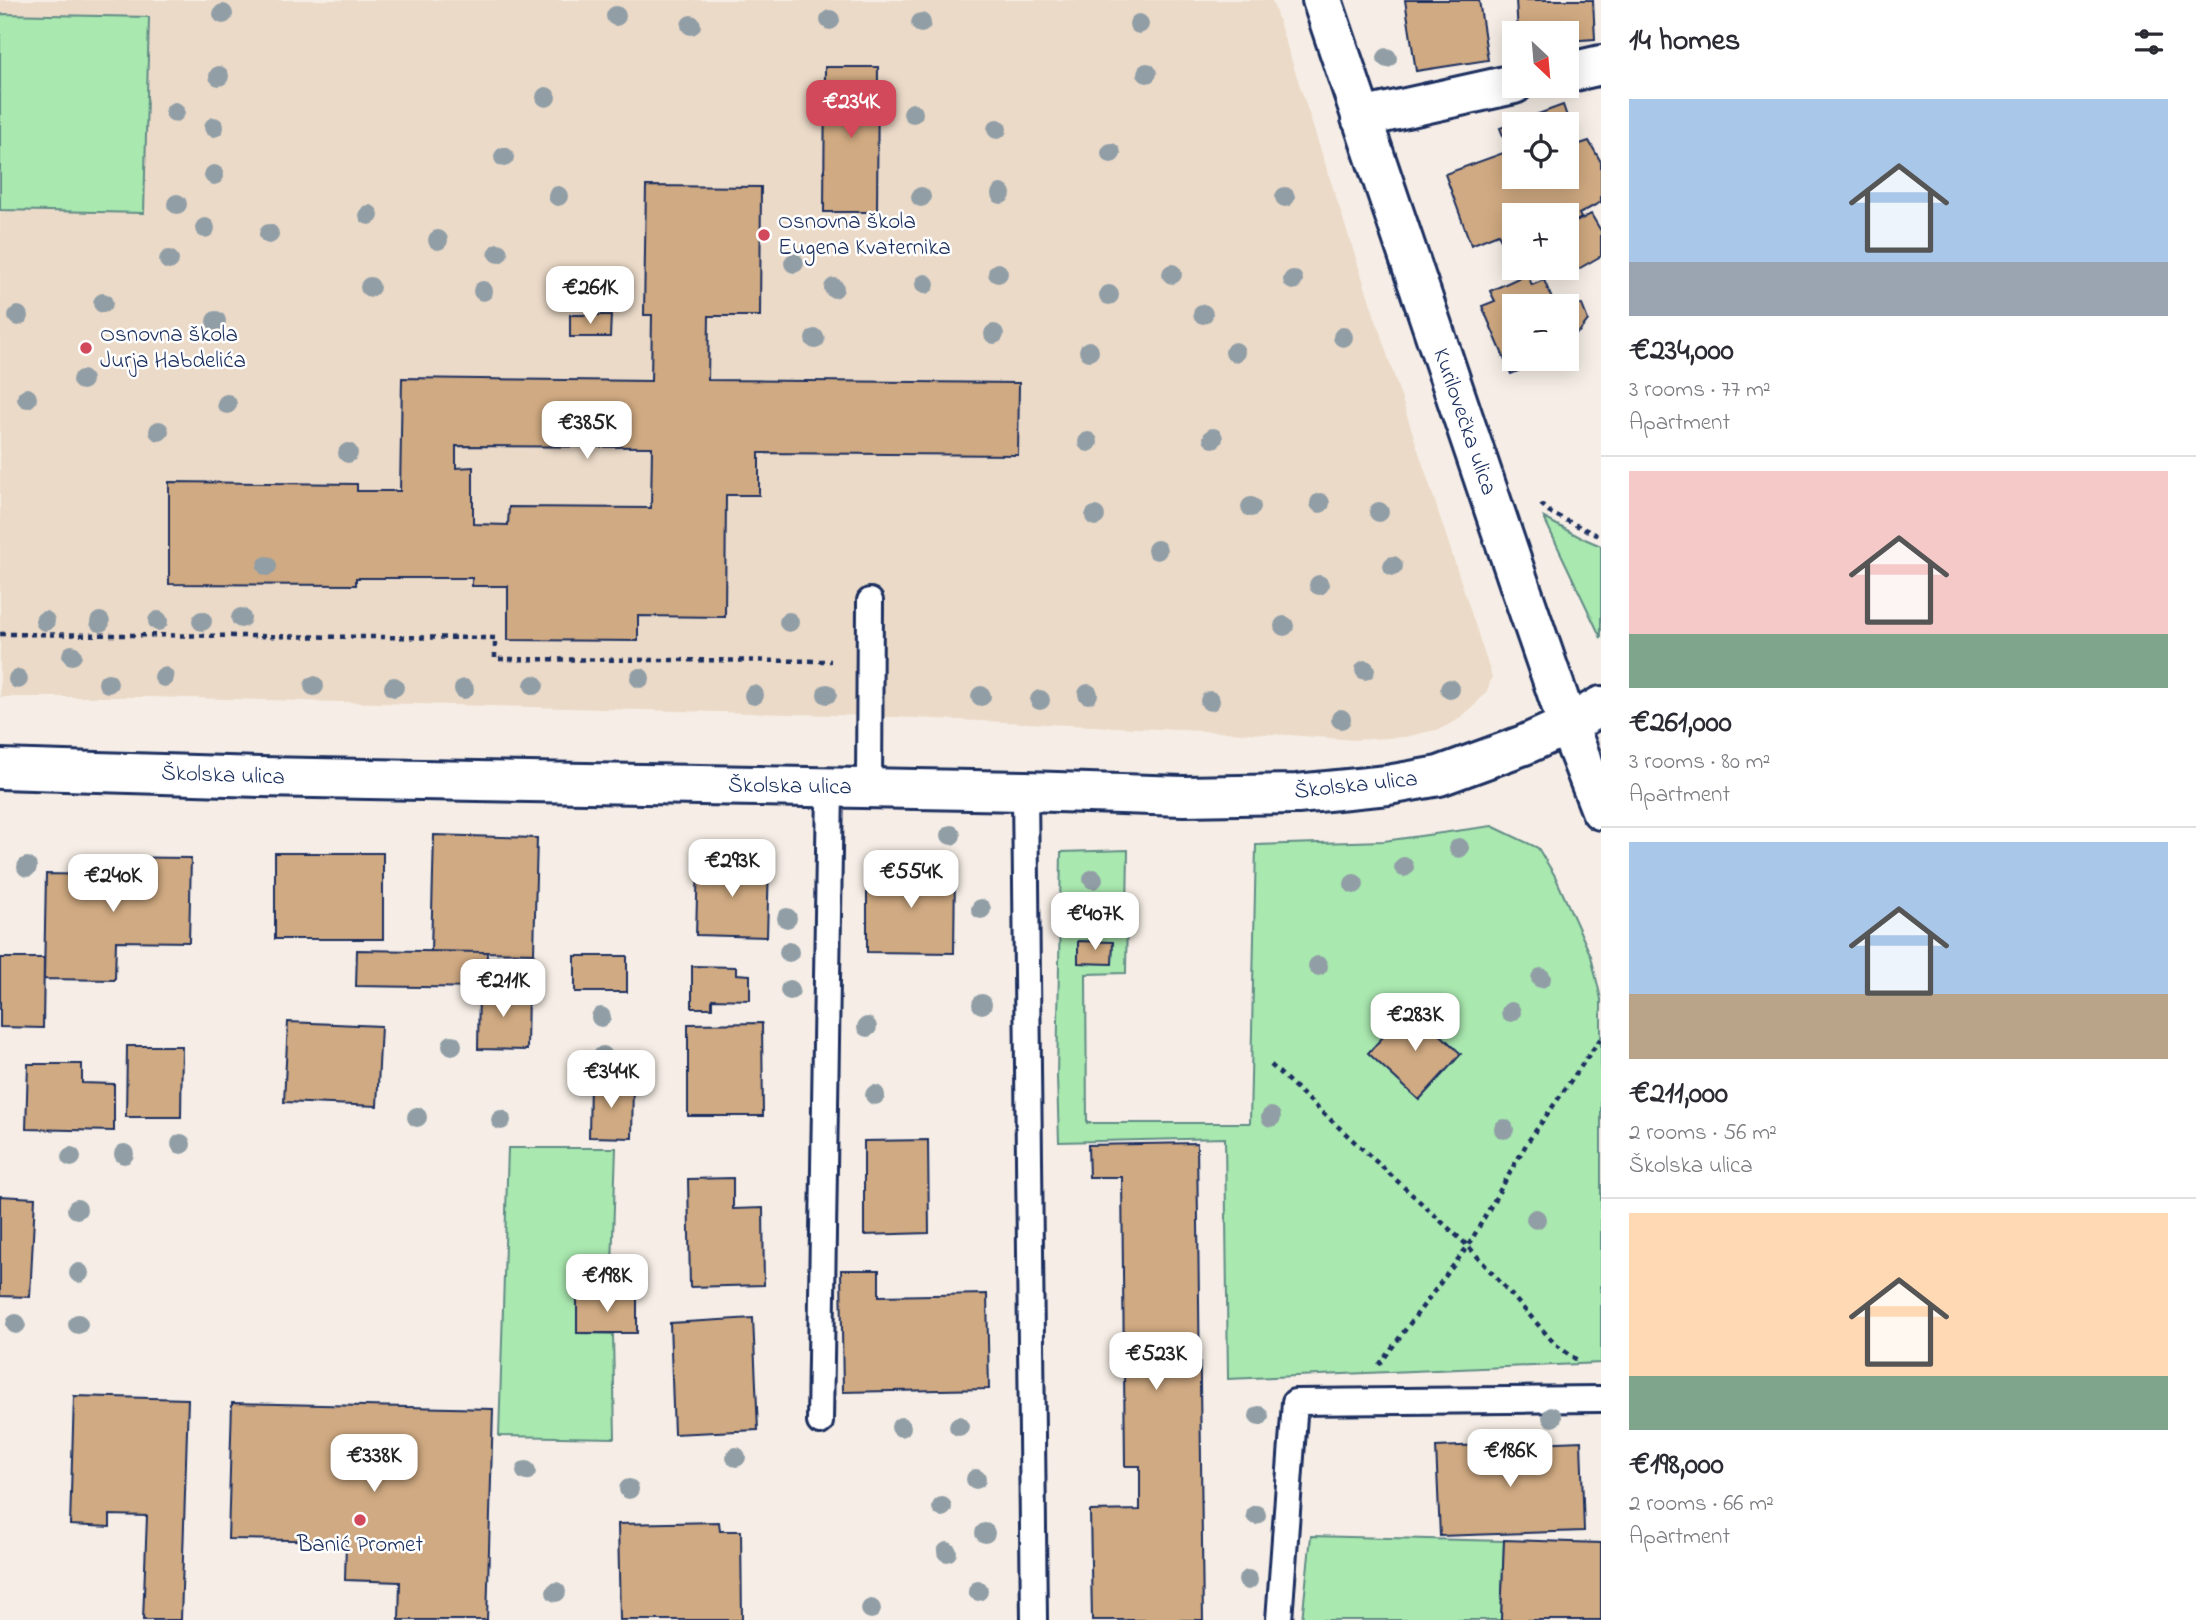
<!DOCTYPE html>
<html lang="en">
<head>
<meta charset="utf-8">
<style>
  body { margin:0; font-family:"Indie Flower",sans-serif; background:#f7f7f7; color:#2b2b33; height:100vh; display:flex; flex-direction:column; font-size:26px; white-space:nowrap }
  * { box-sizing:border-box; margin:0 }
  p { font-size:23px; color:#7c7c81 }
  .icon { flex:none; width:38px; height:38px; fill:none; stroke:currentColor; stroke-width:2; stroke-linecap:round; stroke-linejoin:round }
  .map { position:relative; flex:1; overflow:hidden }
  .side { display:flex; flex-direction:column; background:#fff; width:595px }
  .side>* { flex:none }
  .needle { width:46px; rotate:154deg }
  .controls { position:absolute; left:1502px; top:21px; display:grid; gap:14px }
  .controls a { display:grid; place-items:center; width:77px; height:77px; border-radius:0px; background:#fff; box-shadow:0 4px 18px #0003; font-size:35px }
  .price { position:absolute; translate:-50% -60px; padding:0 16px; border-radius:14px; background:#fff; color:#222; font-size:23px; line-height:46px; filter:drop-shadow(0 2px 4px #0008) }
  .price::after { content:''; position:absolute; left:50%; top:42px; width:21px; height:16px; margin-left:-10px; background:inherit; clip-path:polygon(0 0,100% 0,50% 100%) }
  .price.active { background:#d1495b; color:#fff }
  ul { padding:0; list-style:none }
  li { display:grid; align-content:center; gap:14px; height:371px; padding:0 28px }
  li+li { border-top:2px solid #e1e1e2 }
  li span { display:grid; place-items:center; height:217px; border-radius:0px; color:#555 }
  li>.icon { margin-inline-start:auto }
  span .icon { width:126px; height:126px; fill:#fffc; stroke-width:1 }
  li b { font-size:30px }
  h2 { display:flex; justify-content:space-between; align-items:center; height:84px; padding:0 28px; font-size:30px }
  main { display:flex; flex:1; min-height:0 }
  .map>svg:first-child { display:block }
</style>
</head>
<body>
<main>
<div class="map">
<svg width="1601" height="1620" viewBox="0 0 1601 1620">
  <rect width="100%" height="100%" fill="#f6eee6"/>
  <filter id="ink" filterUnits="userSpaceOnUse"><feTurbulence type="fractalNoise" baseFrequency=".0143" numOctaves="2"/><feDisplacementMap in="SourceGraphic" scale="14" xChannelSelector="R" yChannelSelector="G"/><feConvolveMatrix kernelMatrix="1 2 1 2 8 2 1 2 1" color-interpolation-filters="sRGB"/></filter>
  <g filter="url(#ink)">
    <path fill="#ebdac8" d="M0,0H1272L1492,677L1487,691L1474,706L1456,721L1440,729L1405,737L1355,740L1289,735L869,716L150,697H0Z"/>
    <path fill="#a9e8af" stroke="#628c86" stroke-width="2" d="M0,14L149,17L144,213L0,210Z
      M1544,518L1578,536L1601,546V638Z
      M1492,826L1538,848L1555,876L1591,956L1601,999V1363L1228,1379L1225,1138L1059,1142L1057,1077L1061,852L1128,850L1126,973L1086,974L1087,1123H1250L1256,845L1384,841Z
      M508,1148H616L611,1296H577V1333L613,1334L615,1438L499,1436Z
      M1311,1536L1504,1541L1501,1620H1302Z"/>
    <path fill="#d0aa82" stroke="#1b2f5e" stroke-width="2" fill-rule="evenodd" d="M1405,0H1479L1488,60L1416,71Z
      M1516,0H1593L1595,39L1566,41V33H1518Z
      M825,67H878L877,212H824Z
      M1563,105L1577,145L1589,141L1601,162V202L1579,214L1581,218L1566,227V215H1514V258L1512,259L1498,234L1471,245L1445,174L1509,151L1500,128ZM1514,124H1566V177H1514Z
      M646,186L761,187L760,316H709L708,380L1019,383L1018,455L759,453V495H726L725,617L638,616V641L508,640V586H472V578H356V585L169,584V482L357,484V491H400L402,378L651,381L652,315H644ZM456,446L652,447L651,508L509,507L508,525L473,524V467L456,468Z
      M1591,214L1601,231V256L1573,272L1566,260V227Z
      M1527,274L1532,285L1544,280L1554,304L1566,299L1582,305L1588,320L1579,332L1569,336L1573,347L1566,350V306H1514V359H1547L1511,374L1482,306L1495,301L1490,291Z
      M570,315H611L610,337H570Z
      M434,835L537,838L534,953L431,951Z
      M275,853H383V939H275Z
      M100,857L191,858L189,942L116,941L115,980L44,979L46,874L100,875Z
      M698,860L769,863L767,937L696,935Z
      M867,868H955L954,953L867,952Z
      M1078,941L1113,942L1112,964L1078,963Z
      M357,950L487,952L486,988L356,986Z
      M575,956H627V992H575Z
      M0,958H44L43,1028L0,1027Z
      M692,966L736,967V974L750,975V1000L712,999V1008H692Z
      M479,988L528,989L527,1050L478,1049Z
      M1411,1007L1461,1054L1419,1100L1368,1053Z
      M288,1022L381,1026L377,1106L284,1102Z
      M762,1023L763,1116H688V1024Z
      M127,1046H182L181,1117H126Z
      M28,1064H82V1083L114,1084V1131L26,1129Z
      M590,1082L633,1083L632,1138L589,1137Z
      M928,1140L929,1233L864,1235V1141Z
      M1197,1143L1203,1620H1092L1090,1511L1140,1510V1466H1125L1122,1177H1089L1088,1145Z
      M733,1178V1209L763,1208L764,1285L690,1287L688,1179Z
      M0,1196L35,1198L30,1297L0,1296Z
      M841,1270H879V1296L987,1294L989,1389L843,1392Z
      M577,1296H637V1333H577Z
      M753,1318L758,1430L674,1434L670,1323Z
      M74,1396L188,1399L181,1620H143L147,1516L110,1515V1527L70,1525Z
      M232,1403L493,1409L487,1620H399L400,1582L345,1580L346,1541L228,1539Z
      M1581,1441L1584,1531L1440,1536L1436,1447Z
      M719,1522L720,1531H741L742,1620H620L618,1524Z
      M1504,1540L1601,1543V1620H1501Z"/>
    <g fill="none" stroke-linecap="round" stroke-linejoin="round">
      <defs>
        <path id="lane" d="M869,789L870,601
          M1025,791L1034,1620
          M820,1422L830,788
          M1279,1620L1295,1402L1601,1399"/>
        <path id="street" d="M1322,0L1519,583L1568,725L1601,810
          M1566,73L1601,65
          M1361,118L1514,84
          M0,769L260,777L1025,791L1184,796L1297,794L1388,785L1439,776L1524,745L1568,725L1601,706"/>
      </defs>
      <use href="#lane" stroke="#1b2f5e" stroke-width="30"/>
      <use href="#street" stroke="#1b2f5e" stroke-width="44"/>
      <path stroke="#1b2f5e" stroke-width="4.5" stroke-dasharray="5 5" stroke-linecap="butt" d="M1541,504L1551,513L1601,537
        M0,634L495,638V659L831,661
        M1271,1065L1468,1246L1556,1345L1577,1360
        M1379,1365L1468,1246L1527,1143L1601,1038"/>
      <use href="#lane" stroke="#fff" stroke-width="24"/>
      <use href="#street" stroke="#fff" stroke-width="38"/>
    </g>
    <g fill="#919ea6">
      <circle cx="223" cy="14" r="10"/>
      <circle cx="616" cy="16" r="10"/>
      <circle cx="830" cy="20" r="10"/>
      <circle cx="921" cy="23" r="10"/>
      <circle cx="1139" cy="24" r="10"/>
      <circle cx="691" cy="25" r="10"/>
      <circle cx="1387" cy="58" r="10"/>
      <circle cx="1147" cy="73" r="10"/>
      <circle cx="219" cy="76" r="10"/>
      <circle cx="546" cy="97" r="10"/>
      <circle cx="175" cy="112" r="10"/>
      <circle cx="913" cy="113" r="10"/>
      <circle cx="214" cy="127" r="10"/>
      <circle cx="997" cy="129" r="10"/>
      <circle cx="1111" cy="153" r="10"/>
      <circle cx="504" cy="157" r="10"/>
      <circle cx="214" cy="175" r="10"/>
      <circle cx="1001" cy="194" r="10"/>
      <circle cx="558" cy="196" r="10"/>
      <circle cx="921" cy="197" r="10"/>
      <circle cx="1285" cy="197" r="10"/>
      <circle cx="177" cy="204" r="10"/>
      <circle cx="369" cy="215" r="10"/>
      <circle cx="205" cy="228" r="10"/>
      <circle cx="269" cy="234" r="10"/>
      <circle cx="438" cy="240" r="10"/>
      <circle cx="498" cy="253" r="10"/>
      <circle cx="169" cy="260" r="10"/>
      <circle cx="794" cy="263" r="10"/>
      <circle cx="998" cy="273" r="10"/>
      <circle cx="1172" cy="274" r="10"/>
      <circle cx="1293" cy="280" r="10"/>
      <circle cx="925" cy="284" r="10"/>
      <circle cx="370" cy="287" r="10"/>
      <circle cx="834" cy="288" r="10"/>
      <circle cx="483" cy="291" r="10"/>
      <circle cx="1109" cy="295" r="10"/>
      <circle cx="103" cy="303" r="10"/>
      <circle cx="1203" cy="314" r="10"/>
      <circle cx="18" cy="316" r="10"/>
      <circle cx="216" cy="321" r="10"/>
      <circle cx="994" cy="334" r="10"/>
      <circle cx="1343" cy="337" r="10"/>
      <circle cx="815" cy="339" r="10"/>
      <circle cx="1089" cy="351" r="10"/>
      <circle cx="1235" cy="352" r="10"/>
      <circle cx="82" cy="380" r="10"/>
      <circle cx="27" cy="398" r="10"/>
      <circle cx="227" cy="404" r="10"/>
      <circle cx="159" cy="431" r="10"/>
      <circle cx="1213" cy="438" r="10"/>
      <circle cx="1088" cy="442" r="10"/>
      <circle cx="348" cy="453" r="10"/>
      <circle cx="1320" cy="503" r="10"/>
      <circle cx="1251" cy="507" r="10"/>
      <circle cx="1379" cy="512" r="10"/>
      <circle cx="1095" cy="516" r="10"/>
      <circle cx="1157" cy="550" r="10"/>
      <circle cx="267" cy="566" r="10"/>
      <circle cx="1393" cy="566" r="10"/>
      <circle cx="1319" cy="585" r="10"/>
      <circle cx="241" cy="618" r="10"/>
      <circle cx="45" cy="621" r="10"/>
      <circle cx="158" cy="621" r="10"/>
      <circle cx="202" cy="621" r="10"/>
      <circle cx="100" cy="622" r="10"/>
      <circle cx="789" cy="622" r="10"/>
      <circle cx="1284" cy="626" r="10"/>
      <circle cx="72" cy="655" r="10"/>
      <circle cx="1365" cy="670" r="10"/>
      <circle cx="164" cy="677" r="10"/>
      <circle cx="640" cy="678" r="10"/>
      <circle cx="18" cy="679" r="10"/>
      <circle cx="108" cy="683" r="10"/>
      <circle cx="534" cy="685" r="10"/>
      <circle cx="314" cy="686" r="10"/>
      <circle cx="394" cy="687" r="10"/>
      <circle cx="464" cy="689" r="10"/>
      <circle cx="1450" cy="689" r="10"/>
      <circle cx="827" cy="694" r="10"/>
      <circle cx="1088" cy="694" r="10"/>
      <circle cx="754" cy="695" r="10"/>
      <circle cx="981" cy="696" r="10"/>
      <circle cx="1040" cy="700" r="10"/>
      <circle cx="1210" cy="701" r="10"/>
      <circle cx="1341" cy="719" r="10"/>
      <circle cx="951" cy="835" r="10"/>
      <circle cx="1459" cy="848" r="10"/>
      <circle cx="27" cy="867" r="10"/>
      <circle cx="1404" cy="867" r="10"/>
      <circle cx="1093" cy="879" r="10"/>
      <circle cx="1354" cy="884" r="10"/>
      <circle cx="981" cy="909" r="10"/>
      <circle cx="787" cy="918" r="10"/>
      <circle cx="789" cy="952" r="10"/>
      <circle cx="1318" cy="966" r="10"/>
      <circle cx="1541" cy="978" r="10"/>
      <circle cx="790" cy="990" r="10"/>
      <circle cx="982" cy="1004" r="10"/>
      <circle cx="1511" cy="1012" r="10"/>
      <circle cx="601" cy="1017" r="10"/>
      <circle cx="867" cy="1027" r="10"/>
      <circle cx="452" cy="1045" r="10"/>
      <circle cx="603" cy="1056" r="10"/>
      <circle cx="875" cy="1095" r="10"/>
      <circle cx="417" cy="1117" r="10"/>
      <circle cx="1271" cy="1117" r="10"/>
      <circle cx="501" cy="1120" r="10"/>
      <circle cx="1504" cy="1129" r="10"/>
      <circle cx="181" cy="1144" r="10"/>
      <circle cx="124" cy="1154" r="10"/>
      <circle cx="71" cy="1157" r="10"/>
      <circle cx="77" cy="1209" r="10"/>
      <circle cx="1536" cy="1219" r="10"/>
      <circle cx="79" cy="1273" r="10"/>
      <circle cx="16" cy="1324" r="10"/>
      <circle cx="78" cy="1324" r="10"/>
      <circle cx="1259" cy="1416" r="10"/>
      <circle cx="1552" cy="1417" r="10"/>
      <circle cx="959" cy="1426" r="10"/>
      <circle cx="901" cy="1427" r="10"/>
      <circle cx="736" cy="1457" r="10"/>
      <circle cx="526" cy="1471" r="10"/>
      <circle cx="976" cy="1479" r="10"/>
      <circle cx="629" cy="1489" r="10"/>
      <circle cx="942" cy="1507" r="10"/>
      <circle cx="1256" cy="1515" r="10"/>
      <circle cx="985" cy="1533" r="10"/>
      <circle cx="947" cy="1552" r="10"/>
      <circle cx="1248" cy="1580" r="10"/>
      <circle cx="978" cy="1591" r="10"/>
      <circle cx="556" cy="1592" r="10"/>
      <circle cx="871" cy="1609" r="10"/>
    </g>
  </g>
  <g fill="#d1495b" stroke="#fff" stroke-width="2.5">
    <circle cx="764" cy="235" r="7"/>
    <circle cx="86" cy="348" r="7"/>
    <circle cx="360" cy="1520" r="7"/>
  </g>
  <g text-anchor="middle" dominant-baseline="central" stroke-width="5" stroke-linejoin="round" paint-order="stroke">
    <g font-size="23" fill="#1b2f5e" stroke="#fff" text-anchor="start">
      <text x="778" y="222">Osnovna škola<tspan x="778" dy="26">Eugena Kvaternika</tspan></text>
      <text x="100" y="335">Osnovna škola<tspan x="100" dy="26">Jurja Habdelića</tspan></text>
      <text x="360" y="1545" text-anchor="middle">Banić Promet</text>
    </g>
    <g font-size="23" fill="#1b2f5e" stroke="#fff">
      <text transform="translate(1464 422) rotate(71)">Kurilovečka ulica</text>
      <text transform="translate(223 776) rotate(2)">Školska ulica</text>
      <text transform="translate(1356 786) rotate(-6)">Školska ulica</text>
      <text transform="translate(790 787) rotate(1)">Školska ulica</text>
    </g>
  </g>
</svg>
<div class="controls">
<a><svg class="needle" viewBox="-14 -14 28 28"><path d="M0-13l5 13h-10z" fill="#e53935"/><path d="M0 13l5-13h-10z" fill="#7c7c81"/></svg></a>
<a><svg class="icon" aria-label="locate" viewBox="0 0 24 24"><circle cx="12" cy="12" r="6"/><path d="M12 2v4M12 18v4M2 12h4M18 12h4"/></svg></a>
<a>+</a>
<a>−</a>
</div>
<b class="price active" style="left:851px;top:140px">€234K</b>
<b class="price" style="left:590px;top:326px">€261K</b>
<b class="price" style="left:587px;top:461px">€385K</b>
<b class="price" style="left:732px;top:899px">€293K</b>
<b class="price" style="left:911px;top:910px">€554K</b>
<b class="price" style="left:113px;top:914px">€240K</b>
<b class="price" style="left:1095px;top:952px">€407K</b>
<b class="price" style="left:503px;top:1019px">€211K</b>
<b class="price" style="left:1415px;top:1053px">€283K</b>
<b class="price" style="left:611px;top:1110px">€344K</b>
<b class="price" style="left:607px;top:1314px">€198K</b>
<b class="price" style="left:1156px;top:1392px">€523K</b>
<b class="price" style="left:1510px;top:1489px">€186K</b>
<b class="price" style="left:374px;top:1494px">€338K</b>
</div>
<section class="side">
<h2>14 homes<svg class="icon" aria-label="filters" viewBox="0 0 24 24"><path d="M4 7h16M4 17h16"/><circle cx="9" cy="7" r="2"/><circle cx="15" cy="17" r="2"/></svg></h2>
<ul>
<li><span style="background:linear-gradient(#a9c7e8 75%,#9aa5b1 0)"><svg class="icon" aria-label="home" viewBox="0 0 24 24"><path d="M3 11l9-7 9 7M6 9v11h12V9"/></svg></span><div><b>€234,000</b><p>3 rooms · 77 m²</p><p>Apartment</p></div></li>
<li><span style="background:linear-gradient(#f6c9c9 75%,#7fa58c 0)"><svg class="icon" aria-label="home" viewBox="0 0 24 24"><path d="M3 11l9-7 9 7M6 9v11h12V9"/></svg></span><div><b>€261,000</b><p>3 rooms · 80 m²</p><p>Apartment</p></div></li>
<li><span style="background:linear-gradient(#a9c7e8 70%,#b9a48a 0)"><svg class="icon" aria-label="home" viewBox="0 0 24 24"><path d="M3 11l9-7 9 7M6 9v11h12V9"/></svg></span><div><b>€211,000</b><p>2 rooms · 56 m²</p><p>Školska ulica</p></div></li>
<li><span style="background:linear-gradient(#ffd9b3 75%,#7fa58c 0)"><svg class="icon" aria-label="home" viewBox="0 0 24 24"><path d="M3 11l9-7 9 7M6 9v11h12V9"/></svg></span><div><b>€198,000</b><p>2 rooms · 66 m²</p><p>Apartment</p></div></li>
</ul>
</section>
</main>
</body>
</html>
